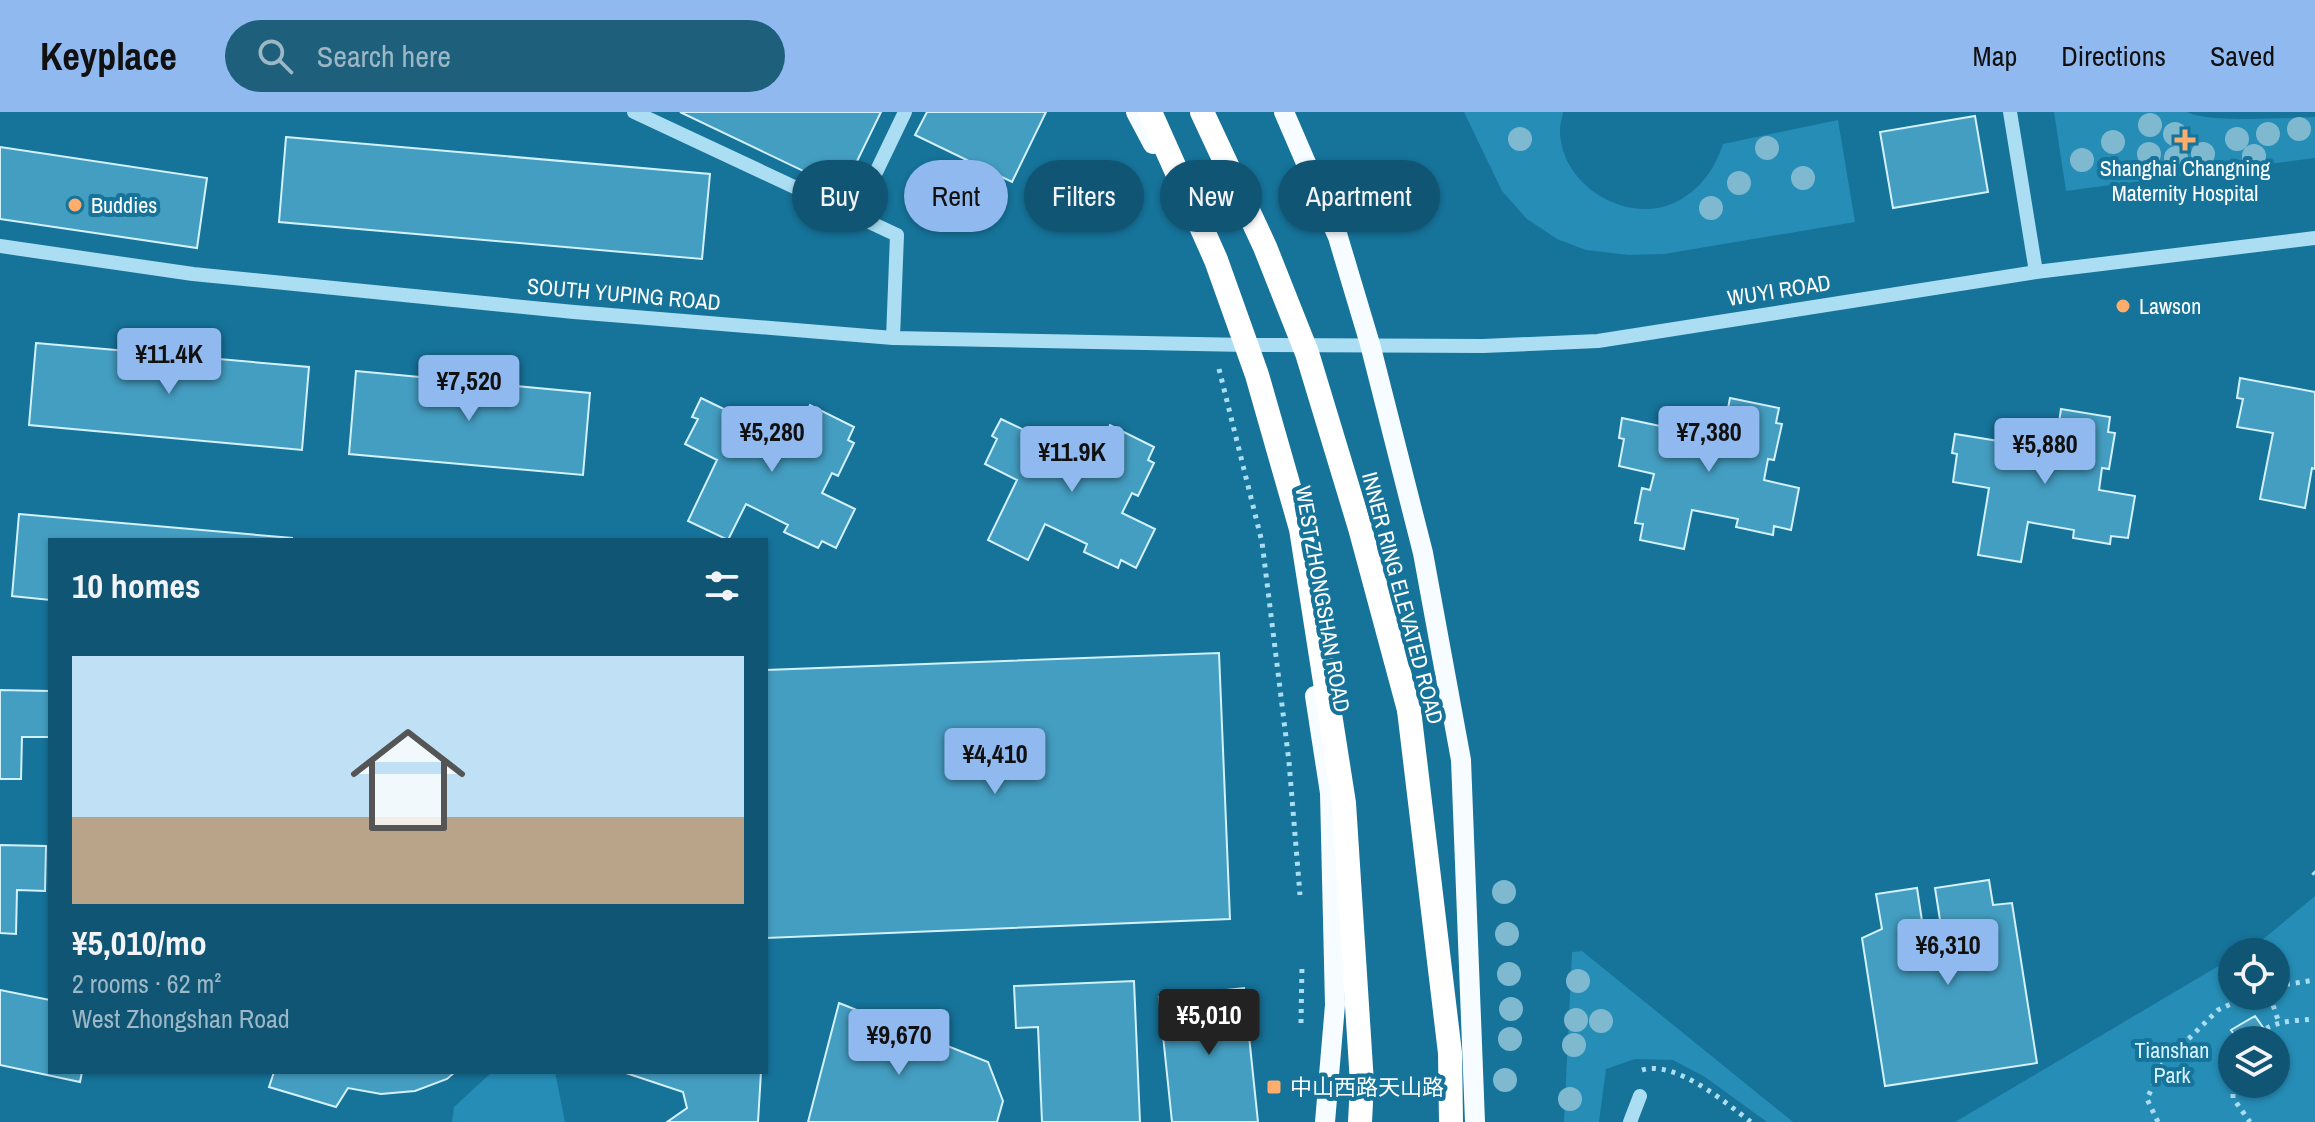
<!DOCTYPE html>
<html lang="en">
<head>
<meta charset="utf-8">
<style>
  body { margin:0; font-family:"Archivo Narrow","Noto Sans SC",sans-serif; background:#1e5f7c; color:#f1f3f6; height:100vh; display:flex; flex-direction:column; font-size:30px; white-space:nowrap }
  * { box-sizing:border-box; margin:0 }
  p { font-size:26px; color:#9cb7c5 }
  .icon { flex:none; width:44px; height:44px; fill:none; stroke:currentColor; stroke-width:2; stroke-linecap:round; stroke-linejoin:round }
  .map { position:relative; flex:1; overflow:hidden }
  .panel { position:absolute; left:48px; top:426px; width:720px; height:536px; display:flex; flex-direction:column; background:#105674; border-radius:0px; box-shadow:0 2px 6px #0004 }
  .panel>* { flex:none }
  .banner { position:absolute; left:792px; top:48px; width:760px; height:72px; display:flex; gap:16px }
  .controls { position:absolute; left:2218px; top:826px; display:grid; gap:16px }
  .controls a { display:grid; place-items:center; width:72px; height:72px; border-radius:50%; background:#105674; box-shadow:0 2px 6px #0004; font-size:40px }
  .price { position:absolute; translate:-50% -68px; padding:0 18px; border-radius:8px; background:#90b9f0; color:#111; font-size:26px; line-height:52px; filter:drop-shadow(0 2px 4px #0008) }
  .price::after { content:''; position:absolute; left:50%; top:48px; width:24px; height:18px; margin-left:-12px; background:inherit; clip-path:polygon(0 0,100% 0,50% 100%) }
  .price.on { background:#222; color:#fff }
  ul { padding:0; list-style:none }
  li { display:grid; align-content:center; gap:16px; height:424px; padding:0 24px }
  li span { display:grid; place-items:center; height:248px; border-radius:0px; color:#555 }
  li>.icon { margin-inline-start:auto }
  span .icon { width:144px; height:144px; fill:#fffc; stroke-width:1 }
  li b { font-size:34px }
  h2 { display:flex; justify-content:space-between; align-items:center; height:96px; padding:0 24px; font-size:34px }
  .chip { padding:0 28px; border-radius:36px; background:#105674; box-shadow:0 2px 6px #0004; font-size:28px; line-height:72px }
  .chip.on { background:#90b9f0; color:#111 }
  header { display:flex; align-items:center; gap:48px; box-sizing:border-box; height:112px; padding:0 40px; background:#90b9f0; color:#111 }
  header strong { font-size:38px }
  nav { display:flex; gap:44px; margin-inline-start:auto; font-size:28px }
  .search { width:560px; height:72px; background:#1e5f7c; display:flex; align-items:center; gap:20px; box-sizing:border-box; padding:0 28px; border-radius:44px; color:#9cb7c5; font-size:30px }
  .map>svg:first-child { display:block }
</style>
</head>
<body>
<header>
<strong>Keyplace</strong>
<div class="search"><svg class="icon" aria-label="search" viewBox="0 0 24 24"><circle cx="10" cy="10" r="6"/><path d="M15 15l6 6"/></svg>Search here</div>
<nav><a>Map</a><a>Directions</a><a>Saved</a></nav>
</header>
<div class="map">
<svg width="2315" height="1010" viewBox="0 0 2315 1010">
  <rect width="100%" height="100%" fill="#16739a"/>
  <path fill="#268db6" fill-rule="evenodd" d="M1464,0H1563C1562,6 1560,13 1560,18C1560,74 1629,115 1678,89C1701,77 1715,56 1723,32L1838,8L1855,110L1664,142L1629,143L1586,138L1557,127L1527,107L1502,79Z
    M2054,0H2187C2208,11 2287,6 2315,5V46L2066,79Z
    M2315,784V1010H1955L2232,846V884H2276V840H2242L2261,829ZM2232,928H2276V972H2232Z
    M1582,839L1793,1010H1767L1705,965L1673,948L1635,947L1606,957L1599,1010H1564L1572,840Z
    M492,960H555L565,1010H452L454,995Z"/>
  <path fill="#449ec2" stroke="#d3f1fc" stroke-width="2" d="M680,0H881L843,78Z
    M927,0H1046L1012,70L915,23Z
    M1975,4L1988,80L1893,96L1880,20Z
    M286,25L710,62L702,147L279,110Z
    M0,35L207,66L197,136L0,107Z
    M36,231L309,255L302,338L29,313Z
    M356,259L590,281L583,363L349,342Z
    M2240,266L2315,280V357L2312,356L2305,396L2260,387L2273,321L2237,315L2243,287L2237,286Z
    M701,286L792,330L810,293L854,315L848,328L854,331L838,364L832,361L822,381L855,397L836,436L822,429L818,436L784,420L788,413L746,392L728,428L688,409L717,348L685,332L698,307L692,305Z
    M1730,286L1779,296L1776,311L1782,312L1774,348L1768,347L1764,368L1799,376L1791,418L1774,414L1773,423L1736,415L1738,407L1692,398L1684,437L1640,428L1643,412L1635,411L1642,376L1650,378L1654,362L1619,354L1624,327L1619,326L1622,306L1722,327Z
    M2061,297L2110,305L2108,320L2115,321L2109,357L2102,356L2099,378L2135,384L2128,426L2111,424L2110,432L2073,426L2074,418L2028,410L2021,450L1978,443L1989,376L1953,370L1957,342L1952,341L1955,322L2055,338Z
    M1001,307L1092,350L1110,313L1154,335L1148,348L1154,351L1138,384L1132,381L1122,401L1155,417L1136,456L1121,448L1118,456L1084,440L1087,432L1045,412L1028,448L988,428L1017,368L985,352L997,327L992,324Z
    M19,402L292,426V428H50V488L12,484Z
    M1219,541L1230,807L766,826V558Z
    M0,578L50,579V625H22L21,667H0Z
    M0,733L46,734L45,779L17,778L16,822L0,821Z
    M1989,768L1993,793L2012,791L2037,951L1885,974L1862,826L1882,817L1876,782L1917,776L1926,835L1943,827L1935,776Z
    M1134,869L1140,1010H1042L1038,915L1016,916L1014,874Z
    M1244,876L1258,1010H1172L1159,885Z
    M0,878L50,888V960H82L80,970L0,953Z
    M839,891L988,950L1003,989L997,1010H808Z
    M2255,904L2272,928H2238L2231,918Z
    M274,960H455L447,967L415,979L381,982L348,976L336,995L269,975Z
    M623,960H761L758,1010H667L687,996L683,980Z"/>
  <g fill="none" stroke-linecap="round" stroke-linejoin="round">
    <path stroke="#abdef2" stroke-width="5" stroke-dasharray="4 6" stroke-linecap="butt" d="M1219,257L1262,430L1289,650L1300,783
      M2313,760L2315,762
      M2276,874L2315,868
      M2270,884L2279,911
      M1301,911L1302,853
      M2250,928C2271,909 2287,909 2315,907
      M1642,958C1676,948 1726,991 1751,1010
      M2233,972V986L2250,1010
      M2158,1010L2147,987L2162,953L2218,898L2248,884"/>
    <path stroke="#abdef2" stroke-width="14" d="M634,0L897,123L893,226
      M2010,0L2036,160
      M855,104L905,0
      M0,134L193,162L574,200L893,226L1247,233L1483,234L1598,229L2036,160L2315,126
      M1630,1010L1640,984"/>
    <path stroke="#f6fcff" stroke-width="20" d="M1136,0L1153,32
      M1284,0L1338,125L1370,232L1423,441L1461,648L1475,1010
      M1315,584L1330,681L1335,893L1325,1010"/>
    <path stroke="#fff" stroke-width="24" d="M1409,598L1450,941L1451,1010"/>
    <path stroke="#fff" stroke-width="24" d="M1150,0L1216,148L1257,263L1301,417L1344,691L1362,971L1360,1010
      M1202,0L1265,135L1307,241L1360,416L1409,598"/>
  </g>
  <g fill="#7fb9d0">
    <circle cx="2150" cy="13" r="12"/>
    <circle cx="2299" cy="17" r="12"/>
    <circle cx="2175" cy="22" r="12"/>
    <circle cx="2268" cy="22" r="12"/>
    <circle cx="1520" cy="27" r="12"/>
    <circle cx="2237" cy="27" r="12"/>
    <circle cx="2113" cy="30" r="12"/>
    <circle cx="1767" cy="36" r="12"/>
    <circle cx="2149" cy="42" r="12"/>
    <circle cx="2203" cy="42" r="12"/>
    <circle cx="2254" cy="44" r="12"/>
    <circle cx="2176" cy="46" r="12"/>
    <circle cx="2082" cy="48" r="12"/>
    <circle cx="1803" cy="66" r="12"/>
    <circle cx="1739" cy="71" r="12"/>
    <circle cx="1711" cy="96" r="12"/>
    <circle cx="1504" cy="780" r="12"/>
    <circle cx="1507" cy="822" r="12"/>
    <circle cx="1509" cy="862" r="12"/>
    <circle cx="1578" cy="869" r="12"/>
    <circle cx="1511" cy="897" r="12"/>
    <circle cx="1576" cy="908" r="12"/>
    <circle cx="1601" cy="909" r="12"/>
    <circle cx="1510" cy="927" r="12"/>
    <circle cx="1574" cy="933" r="12"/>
    <circle cx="1505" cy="968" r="12"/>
    <circle cx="1570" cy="987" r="12"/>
  </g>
  <g fill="#ffad6c" stroke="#16739a" stroke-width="3">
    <path d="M2181 16h8v8h8v8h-8v8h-8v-8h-8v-8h8z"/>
    <circle cx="75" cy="93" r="8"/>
    <circle cx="2123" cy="194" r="8"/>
    <rect x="1266" y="967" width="16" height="16" rx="4"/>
  </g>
  <g text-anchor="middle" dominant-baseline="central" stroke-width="8" stroke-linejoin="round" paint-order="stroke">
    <g font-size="22" fill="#fff" stroke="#16739a" text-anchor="start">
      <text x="2185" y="56" text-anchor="middle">Shanghai Changning<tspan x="2185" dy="25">Maternity Hospital</tspan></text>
      <text x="91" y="93">Buddies</text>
      <text x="2139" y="194">Lawson</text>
      <text x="1290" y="975">中山西路天山路</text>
    </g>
    <g font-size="22" fill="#fff" stroke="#16739a">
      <text transform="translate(1779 178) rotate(-9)">WUYI ROAD</text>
      <text transform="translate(624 182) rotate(5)">SOUTH YUPING ROAD</text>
      <text transform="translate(1403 486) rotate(75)">INNER RING ELEVATED ROAD</text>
      <text transform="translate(1323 487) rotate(80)">WEST ZHONGSHAN ROAD</text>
    </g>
    <g font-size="22" fill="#d5f2fc" stroke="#16739a">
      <text x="2172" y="938">Tianshan<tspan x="2172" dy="25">Park</tspan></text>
    </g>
  </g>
</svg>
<div class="controls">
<a><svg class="icon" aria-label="locate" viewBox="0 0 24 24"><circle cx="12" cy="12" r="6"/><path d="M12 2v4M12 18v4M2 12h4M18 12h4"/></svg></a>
<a><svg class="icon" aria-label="layers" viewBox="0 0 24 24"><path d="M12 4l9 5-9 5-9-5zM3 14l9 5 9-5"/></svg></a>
</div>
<b class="price" style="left:169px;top:284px">¥11.4K</b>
<b class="price" style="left:469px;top:311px">¥7,520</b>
<b class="price" style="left:772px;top:362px">¥5,280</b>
<b class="price" style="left:1709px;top:362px">¥7,380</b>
<b class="price" style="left:2045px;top:374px">¥5,880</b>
<b class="price" style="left:1072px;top:382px">¥11.9K</b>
<b class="price" style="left:995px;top:684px">¥4,410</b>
<b class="price" style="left:1948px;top:875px">¥6,310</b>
<b class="price on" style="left:1209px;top:945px">¥5,010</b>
<b class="price" style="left:899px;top:965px">¥9,670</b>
<div class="banner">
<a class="chip">Buy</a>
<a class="chip on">Rent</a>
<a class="chip">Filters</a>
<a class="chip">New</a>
<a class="chip">Apartment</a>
</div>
<section class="panel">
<h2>10 homes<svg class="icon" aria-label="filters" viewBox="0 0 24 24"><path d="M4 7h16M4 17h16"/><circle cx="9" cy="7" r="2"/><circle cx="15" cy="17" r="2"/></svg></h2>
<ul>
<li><span style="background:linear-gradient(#bfe0f5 65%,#b9a48a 0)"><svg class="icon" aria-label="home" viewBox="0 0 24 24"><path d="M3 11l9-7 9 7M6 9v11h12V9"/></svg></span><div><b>¥5,010/mo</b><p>2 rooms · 62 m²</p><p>West Zhongshan Road</p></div></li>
</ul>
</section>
</div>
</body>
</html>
